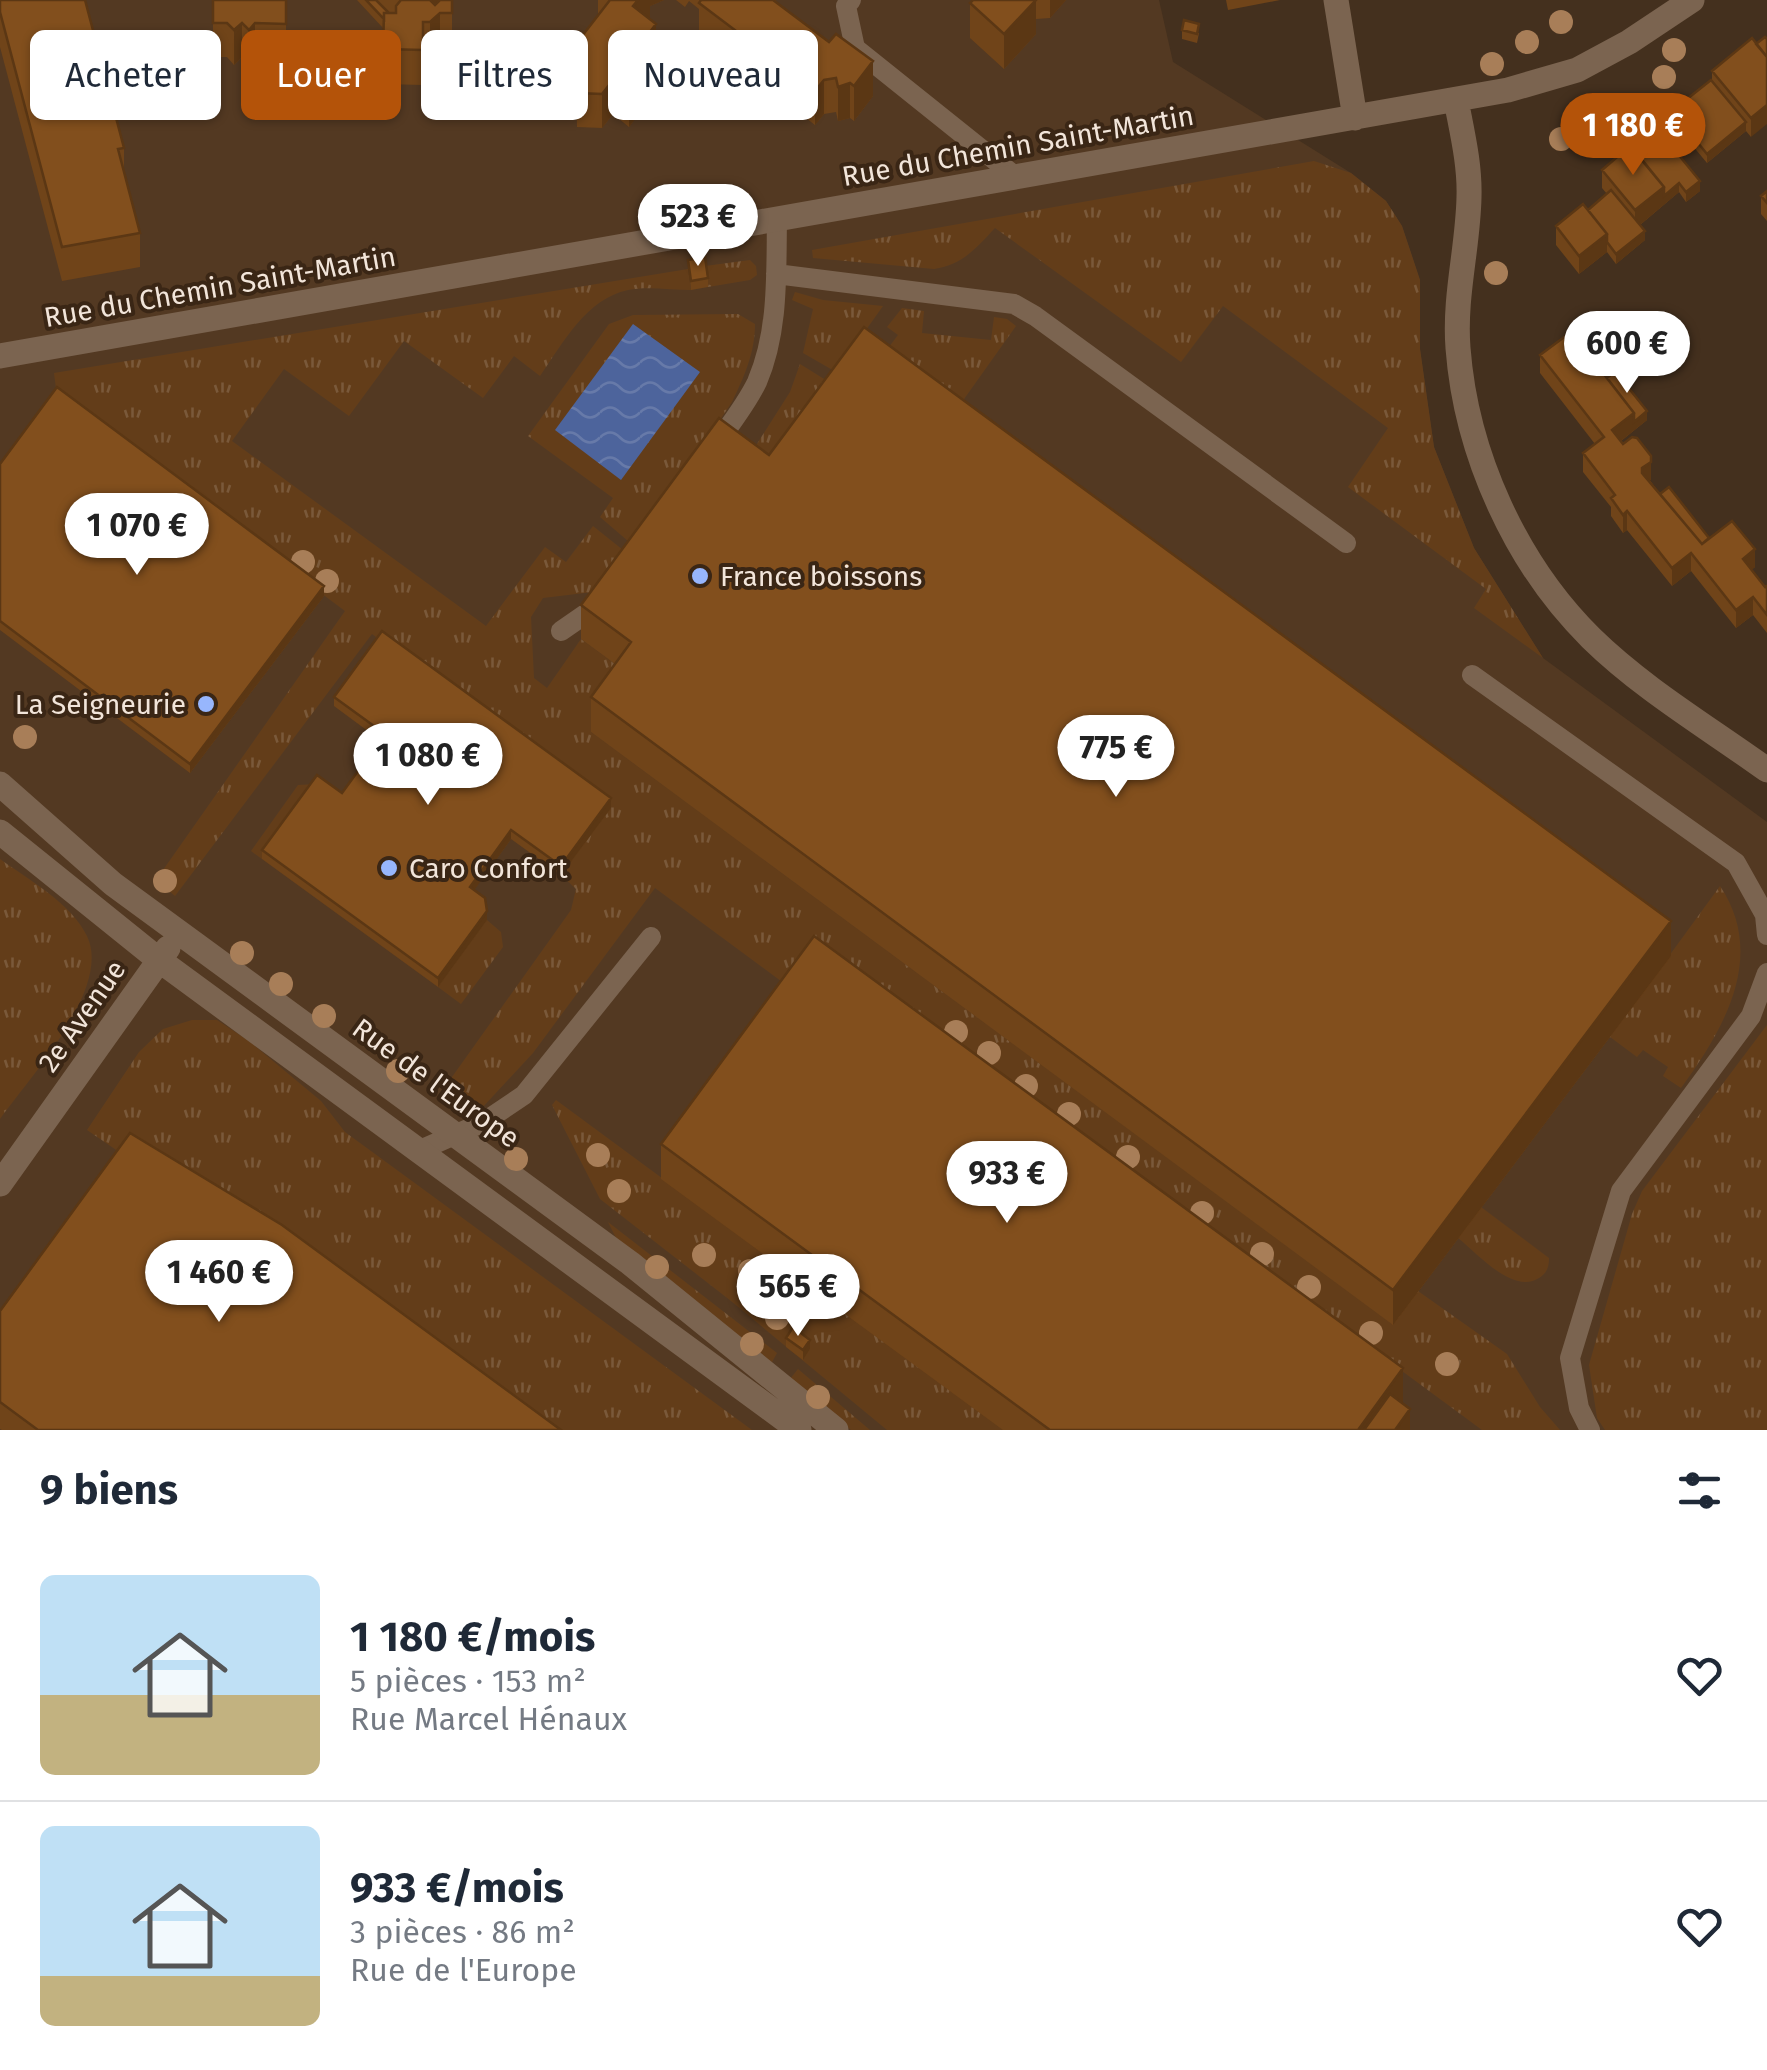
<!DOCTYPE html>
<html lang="fr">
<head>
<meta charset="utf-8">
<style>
  body { margin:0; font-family:"Fira Sans",sans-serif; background:#f2f2f3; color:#1f2937; height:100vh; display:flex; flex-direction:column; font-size:38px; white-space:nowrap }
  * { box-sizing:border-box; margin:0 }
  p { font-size:32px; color:#747a83 }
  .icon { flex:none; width:55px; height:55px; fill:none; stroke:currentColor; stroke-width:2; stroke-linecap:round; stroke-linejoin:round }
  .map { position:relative; height:1430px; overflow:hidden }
  .panel { display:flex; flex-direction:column; background:#fff; flex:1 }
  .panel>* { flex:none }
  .guide { position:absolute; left:30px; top:30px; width:1000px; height:90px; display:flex; gap:20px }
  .price { position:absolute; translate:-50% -85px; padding:0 22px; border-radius:35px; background:#fff; color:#222; font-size:32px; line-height:65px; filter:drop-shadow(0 2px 5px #0008) }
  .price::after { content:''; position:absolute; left:50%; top:60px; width:30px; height:22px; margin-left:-15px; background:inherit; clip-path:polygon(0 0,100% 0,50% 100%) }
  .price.current { background:#b45309; color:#fff }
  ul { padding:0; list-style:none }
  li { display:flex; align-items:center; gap:30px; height:250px; padding:0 40px }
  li+li { border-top:2px solid #e0e1e3 }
  li span { display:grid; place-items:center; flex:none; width:280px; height:200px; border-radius:15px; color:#555 }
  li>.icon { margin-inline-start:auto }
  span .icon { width:120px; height:120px; fill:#fffc; stroke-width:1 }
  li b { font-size:42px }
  h2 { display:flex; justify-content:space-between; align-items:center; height:120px; padding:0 40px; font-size:42px }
  .pill { padding:0 35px; border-radius:15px; background:#fff; box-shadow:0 2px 8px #0004; font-size:35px; line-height:90px }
  .pill.current { background:#b45309; color:#fff }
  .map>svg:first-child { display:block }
</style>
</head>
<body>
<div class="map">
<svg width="1767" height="1430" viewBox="0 0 1767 1430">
  <defs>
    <pattern id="grass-tufts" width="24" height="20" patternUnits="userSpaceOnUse" patternTransform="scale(2.5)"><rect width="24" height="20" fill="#633d19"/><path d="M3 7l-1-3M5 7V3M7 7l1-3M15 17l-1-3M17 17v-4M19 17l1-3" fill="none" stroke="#7a593a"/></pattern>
    <pattern id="water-waves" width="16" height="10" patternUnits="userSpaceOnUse" patternTransform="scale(2.5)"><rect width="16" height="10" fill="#4d649c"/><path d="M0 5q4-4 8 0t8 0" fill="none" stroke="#677aa9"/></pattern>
  </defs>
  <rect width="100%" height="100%" fill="#44301e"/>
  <path fill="#533922" d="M0,0H1159L1173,62L1351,173L1386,201L1402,226L1420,280V349L1434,447L1474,548L1543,658L1767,822V1430H0Z"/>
  <path fill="url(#grass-tufts)" d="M1314,161L1351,173L1386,201L1402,226L1420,280V349L1434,447L1474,548L1543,658L1474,608L1486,589L1348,487L1388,428L1223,306L1181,362L995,228C977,247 963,265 934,269L813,258L812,250Z
    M750,260L756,266L757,275L750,280L708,287L705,266Z
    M688,269L691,290C671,290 647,286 628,290C586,299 563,343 540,376L514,356L483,398L404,341L349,416L284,369L232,441L486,626L545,547L566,562L593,526L628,554L601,591L543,598L531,617L534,678L547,688L581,639L631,676L591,732L1392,1324L1418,1291L1507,1354L1540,1407L1560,1430H1482L1208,1228L797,993L655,888L533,1053L481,1109L447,1084L571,910L576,889L561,875L611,808L372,634L175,896L156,880L345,611L57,396L54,373Z
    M795,292L823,300L883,306L836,372L803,353L813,309L792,300Z
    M902,308L924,311L922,333L991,340L994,317L1007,319L1016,326L947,423L873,368L898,335L887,327Z
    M738,314L755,324C755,353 744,377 732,402L635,547L600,517L613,498L528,436L609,324L633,315Z
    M800,364L829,382L769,489L741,469L790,392Z
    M317,784L262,859L251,851L298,785Z
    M0,859C29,880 71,903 87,936C112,988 30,1077 0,1119Z
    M1720,886C1767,956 1724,1029 1681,1088L1663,1076L1668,1067L1643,1050L1637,1057L1610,1037Z
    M487,920L501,932L503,947L461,1004L438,987Z
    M192,1020H217L249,1041L321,1101L345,1132L752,1430H526L87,1130L139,1052L163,1029Z
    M1767,1025V1430H1605L1597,1418L1589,1365L1632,1214L1642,1191Z
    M556,1100L1004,1430H887L731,1301L600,1199L552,1105Z
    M1481,1207L1549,1258C1549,1267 1547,1273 1539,1278C1513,1295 1477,1253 1458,1238Z
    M608,1222L777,1353L771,1364L618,1242Z
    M798,1369L870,1430H851L790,1379Z"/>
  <path fill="url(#water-waves)" d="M633,324L700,372L621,480L555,430Z"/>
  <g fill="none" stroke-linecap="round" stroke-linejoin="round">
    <path stroke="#7b6450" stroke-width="20" d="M851,0L846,6L855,48L1016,177
      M776,274L1014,304L1035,316L1346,543
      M714,447C729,426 746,405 757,382C779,331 776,274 777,219
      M561,631L600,604
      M1472,675L1736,863L1765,915L1767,935
      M418,1151L484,1122L524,1095L651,937
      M1590,1430L1579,1408L1570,1358L1621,1191L1751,1016L1767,973"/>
    <path stroke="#7b6450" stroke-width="25" d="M1336,0L1355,118
      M1456,100C1462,132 1470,164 1469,197C1468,248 1454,296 1458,348C1466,454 1516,564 1591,638C1643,689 1709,728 1767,770
      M0,356L1508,90L1577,70L1629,42L1692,0
      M0,784L113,884L630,1263L836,1430
      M0,832L159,960L799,1430
      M0,1184L168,948"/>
  </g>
  <g fill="#a87e58">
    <circle cx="1561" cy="22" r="12"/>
    <circle cx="1527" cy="42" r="12"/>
    <circle cx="1674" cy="50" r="12"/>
    <circle cx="1492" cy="64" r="12"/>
    <circle cx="1664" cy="77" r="12"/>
    <circle cx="1561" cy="139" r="12"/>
    <circle cx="1496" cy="273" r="12"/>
    <circle cx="303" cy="562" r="12"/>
    <circle cx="327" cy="581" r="12"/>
    <circle cx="25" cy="737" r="12"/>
    <circle cx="165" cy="881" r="12"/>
    <circle cx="242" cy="953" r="12"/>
    <circle cx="281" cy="984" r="12"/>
    <circle cx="324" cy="1016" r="12"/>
    <circle cx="956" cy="1032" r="12"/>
    <circle cx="989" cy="1053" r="12"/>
    <circle cx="398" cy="1071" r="12"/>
    <circle cx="1026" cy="1086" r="12"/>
    <circle cx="1069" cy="1114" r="12"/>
    <circle cx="598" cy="1155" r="12"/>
    <circle cx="1128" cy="1157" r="12"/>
    <circle cx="516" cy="1159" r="12"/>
    <circle cx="619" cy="1191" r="12"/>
    <circle cx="1202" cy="1213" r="12"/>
    <circle cx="1262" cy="1254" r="12"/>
    <circle cx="704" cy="1255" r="12"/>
    <circle cx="657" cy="1267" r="12"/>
    <circle cx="750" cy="1271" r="12"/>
    <circle cx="1309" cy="1287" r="12"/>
    <circle cx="777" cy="1318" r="12"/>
    <circle cx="1371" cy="1333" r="12"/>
    <circle cx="752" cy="1344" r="12"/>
    <circle cx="1447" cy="1364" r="12"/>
    <circle cx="818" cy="1397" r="12"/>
  </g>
  <path fill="#704419" d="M0,0L124,148V174L140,233V267L62,281L0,47Z
    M213,0H286V58H255L249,65L242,57L234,65L227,57H213Z
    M357,0H452V48L440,47L430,56H423V85L383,84V28Z
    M598,0H664L650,6V19L656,58L646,71V104L629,127L613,114L602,128L577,127L576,86L572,83V49L598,15Z
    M676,0H775L873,96L854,121L850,118L838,121L836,112L824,114L815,125L771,91L758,108L735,91V65L699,37V9L689,1L685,7Z
    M973,0H1066L1050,18L1036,19V34L1004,69L970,38V3Z
    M1226,0H1280L1228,10Z
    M1182,30L1199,33L1197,43L1182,39Z
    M1752,38L1751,137L1746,131L1707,163L1672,121V111L1712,80V71Z
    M1635,151L1700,191L1686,202L1679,192L1640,225L1645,240L1616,264L1607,252L1579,274L1556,245V226L1588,210L1607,194L1602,188V170Z
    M1767,191V221L1761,214V196Z
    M688,260L708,278V287L691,290Z
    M1540,355L1607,378L1647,420L1621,441L1660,494L1709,538L1755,567L1751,570L1765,587L1767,586V633L1753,615L1736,628L1691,571L1672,586L1627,530L1623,533L1611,516V507L1583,472V453L1595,444L1540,373Z
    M769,455L1671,956L1393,1325L591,732V697L615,664L581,639V605Z
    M0,464L324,596L190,773L0,630Z
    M334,697L611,808L561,875L511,839L474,890L487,920L438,987L262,859V850L342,793L380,740L334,706Z
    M661,1144L1403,1403L1410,1430H1003L661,1179Z
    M0,1311L561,1430H2L0,1429Z
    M786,1338L810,1349L803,1360L786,1347Z"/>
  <path fill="#5b3714" d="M426,0H445L440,13V47L430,56V22Z
    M638,0H664L650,6V19L633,6Z
    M1036,0V34L1004,69V34Z
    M1050,0H1066L1050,18Z
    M242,23V57L234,65V30Z
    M255,23V58L249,65V30Z
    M656,24V58L646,71V104L629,127L630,58Z
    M771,57V91L758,108V73Z
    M873,61V96L854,121V86Z
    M613,80V114L602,128V94Z
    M824,80V114L815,125V91Z
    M850,83V118L838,121V87Z
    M1767,105V124L1751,137V118Z
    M1746,122V131L1707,163V154Z
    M1700,181V191L1686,202V192Z
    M1679,183V192L1635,229V210L1664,187Z
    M1645,231V240L1616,264V254Z
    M1607,234V252L1579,274V256Z
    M1647,411V420L1612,448V430L1634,413Z
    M1651,462V480L1642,486V468Z
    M1627,511V530L1623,533V515Z
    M1755,549V567L1743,577V559Z
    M1691,553V571L1672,586V568Z
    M324,586V596L190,773V764Z
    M1753,597V615L1736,628V610Z
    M611,798V808L561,875V866Z
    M511,830V839L470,896V887Z
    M487,911V920L438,987V978Z
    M1671,921V956L1393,1325V1290Z
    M810,1340V1349L803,1360V1350Z
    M1403,1368V1403L1383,1430H1358Z
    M1410,1409V1430H1395Z"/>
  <path fill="#824f1d" stroke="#5b3714" stroke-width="2.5" d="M0,0H85L124,148L118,149L140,233L62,247L0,12Z
    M213,0H286V24L255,23L249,30L242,23L234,30L227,23H213Z
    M366,0H376L389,13H384V19Z
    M401,0H430L435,5L440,0H452V13H440L430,22H423V50L383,49L384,13H396V6Z
    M610,0H638L633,6L656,24L630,58L646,70L629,92L613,80L602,94L577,93L576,69L584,58L572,49Z
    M701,0H773L829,42L836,34L873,61L854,86L850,83L838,87L836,78L824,80L815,91L771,57L758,73L735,56L748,40L699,3Z
    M973,0H1036L1004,34L970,3Z
    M1184,20L1199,24L1197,34L1182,30Z
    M1765,37L1767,39V57L1756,44Z
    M1752,38L1767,57V105L1751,118L1712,71Z
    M1711,80L1746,122L1707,154L1672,111Z
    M1659,131L1700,181L1686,192L1679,183L1664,196V187L1635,151Z
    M1630,146L1664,187L1635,210L1602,170Z
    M1611,190L1645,231L1616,254L1607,242V234L1588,210Z
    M1767,191V203L1761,196Z
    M1583,204L1607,234L1579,256L1556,226Z
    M705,257L708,278L691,281L688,260Z
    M864,327L1671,921L1393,1290L591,697L631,642L581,605L719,418L769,455Z
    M1571,332L1634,413L1612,430L1623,444L1632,437L1637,438L1651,456V462L1642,468V473L1702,544L1732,521L1755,549L1743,559L1765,587L1767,586V615L1753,597L1736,610L1691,553L1672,568L1627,511L1623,515L1611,498L1615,495L1583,453L1604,437L1540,355Z
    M1615,371L1647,411L1634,422V413L1607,378Z
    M57,387L324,586L190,764L0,621V464Z
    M1669,487L1709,538L1702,544L1660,494Z
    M382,631L611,798L561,866L511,830L470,887L485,898L487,911L438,978L262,850L317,775L342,793L385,734L334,697Z
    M814,936L1403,1368L1358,1430H1050L661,1144Z
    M130,1133L282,1225L561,1430H38L0,1402V1311Z
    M793,1327L810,1340L803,1350L786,1338Z
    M1390,1394L1410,1409L1395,1430H1364Z"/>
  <g fill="#97b6fd" stroke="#3a2615" stroke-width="4">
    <circle cx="700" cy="576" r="10"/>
    <circle cx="206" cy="704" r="10"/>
    <circle cx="389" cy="868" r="10"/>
  </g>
  <g text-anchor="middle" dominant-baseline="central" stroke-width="8" stroke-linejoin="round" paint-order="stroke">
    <g font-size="28" fill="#f2e5da" stroke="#3a2615">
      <text transform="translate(1018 146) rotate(-10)">Rue du Chemin Saint-Martin</text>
      <text transform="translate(220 287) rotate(-10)">Rue du Chemin Saint-Martin</text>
      <text transform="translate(82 1016) rotate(-55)">2e Avenue</text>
      <text transform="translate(436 1083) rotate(36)">Rue de l'Europe</text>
    </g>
    <g font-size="28" fill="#f2e5da" stroke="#3a2615" text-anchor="start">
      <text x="720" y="576">France boissons</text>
      <text x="186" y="704" text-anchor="end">La Seigneurie</text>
      <text x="409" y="868">Caro Confort</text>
    </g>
  </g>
</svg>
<b class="price current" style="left:1633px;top:178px">1 180 €</b>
<b class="price" style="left:698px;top:269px">523 €</b>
<b class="price" style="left:1627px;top:396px">600 €</b>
<b class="price" style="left:137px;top:578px">1 070 €</b>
<b class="price" style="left:1116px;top:800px">775 €</b>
<b class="price" style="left:428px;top:808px">1 080 €</b>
<b class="price" style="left:1007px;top:1226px">933 €</b>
<b class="price" style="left:219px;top:1325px">1 460 €</b>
<b class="price" style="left:798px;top:1339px">565 €</b>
<div class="guide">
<a class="pill">Acheter</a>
<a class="pill current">Louer</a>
<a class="pill">Filtres</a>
<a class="pill">Nouveau</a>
</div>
</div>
<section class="panel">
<h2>9 biens<svg class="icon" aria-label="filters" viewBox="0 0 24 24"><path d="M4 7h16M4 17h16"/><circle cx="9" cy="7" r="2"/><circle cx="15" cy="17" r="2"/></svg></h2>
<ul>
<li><span style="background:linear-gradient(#bfe0f5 60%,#c2b280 0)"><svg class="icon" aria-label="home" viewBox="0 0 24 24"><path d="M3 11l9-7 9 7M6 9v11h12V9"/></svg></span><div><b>1 180 €/mois</b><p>5 pièces · 153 m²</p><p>Rue Marcel Hénaux</p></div><svg class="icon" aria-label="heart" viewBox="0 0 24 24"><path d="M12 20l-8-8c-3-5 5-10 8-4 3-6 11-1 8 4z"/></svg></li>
<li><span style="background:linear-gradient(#bfe0f5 75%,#c2b280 0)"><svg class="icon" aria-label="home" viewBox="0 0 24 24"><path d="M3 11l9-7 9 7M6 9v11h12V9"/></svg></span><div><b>933 €/mois</b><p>3 pièces · 86 m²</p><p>Rue de l'Europe</p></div><svg class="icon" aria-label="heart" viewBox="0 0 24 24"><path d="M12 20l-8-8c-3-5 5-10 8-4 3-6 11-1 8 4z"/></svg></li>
</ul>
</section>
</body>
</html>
